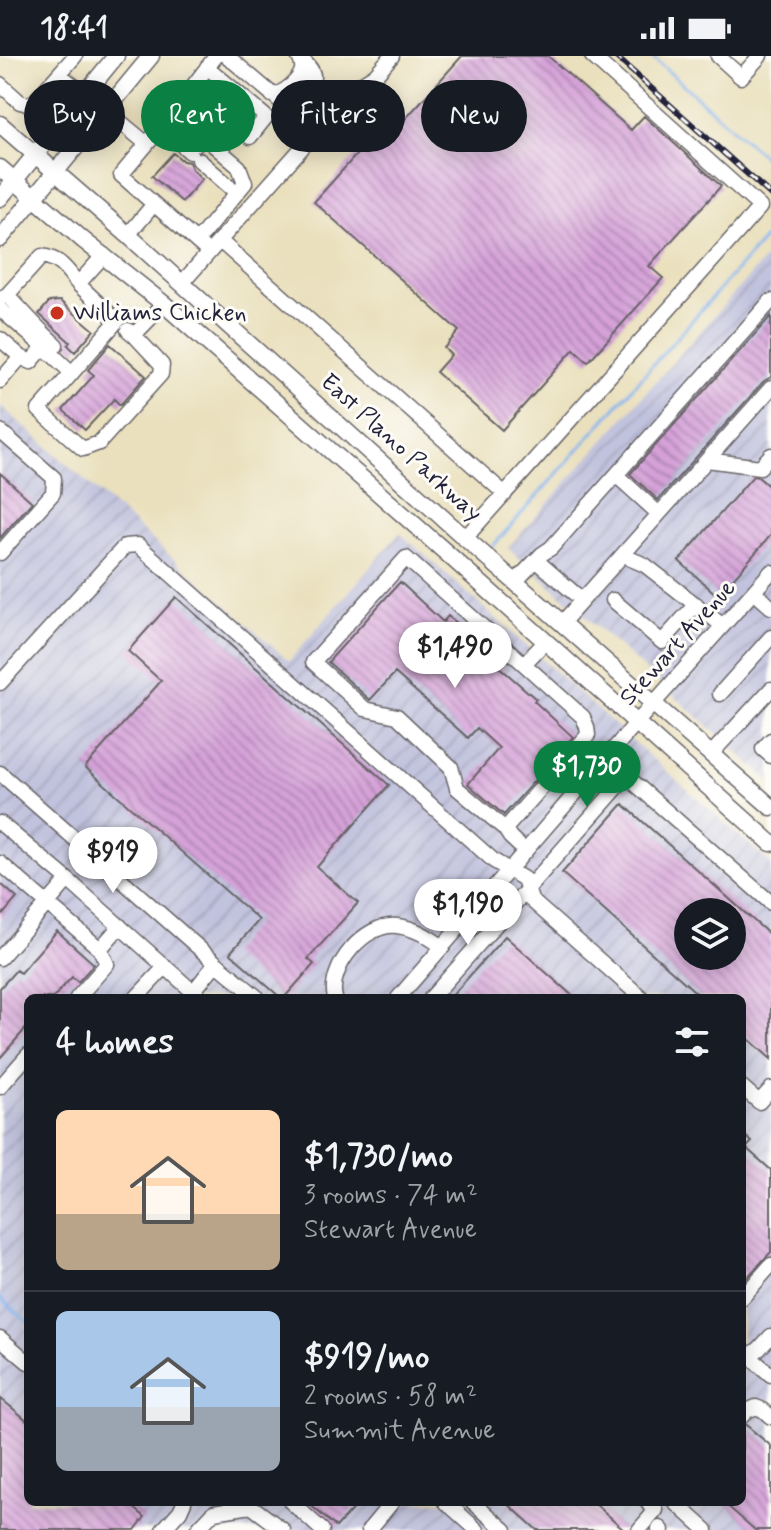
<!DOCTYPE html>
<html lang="en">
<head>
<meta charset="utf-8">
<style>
  body { margin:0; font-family:Mynerve,sans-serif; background:#20242c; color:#f1f3f6; height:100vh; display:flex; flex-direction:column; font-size:30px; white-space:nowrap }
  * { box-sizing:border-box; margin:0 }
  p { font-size:26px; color:#9ea1a6 }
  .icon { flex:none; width:44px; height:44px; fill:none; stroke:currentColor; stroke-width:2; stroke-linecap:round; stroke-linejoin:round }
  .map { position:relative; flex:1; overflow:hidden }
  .details { position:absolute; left:24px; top:938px; width:722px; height:512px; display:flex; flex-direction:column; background:#171b24; border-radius:12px; box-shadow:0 4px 20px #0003 }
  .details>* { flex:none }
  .top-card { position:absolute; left:24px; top:24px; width:724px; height:72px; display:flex; gap:16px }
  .tools { position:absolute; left:674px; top:842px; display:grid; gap:16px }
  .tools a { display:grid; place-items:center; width:72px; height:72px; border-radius:50%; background:#171b24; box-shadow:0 4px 20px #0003; font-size:40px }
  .price { position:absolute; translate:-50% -68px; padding:0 18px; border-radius:28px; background:#fff; color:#222; font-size:26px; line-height:52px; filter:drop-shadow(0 2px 4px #0008) }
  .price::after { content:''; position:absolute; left:50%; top:48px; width:24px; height:18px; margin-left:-12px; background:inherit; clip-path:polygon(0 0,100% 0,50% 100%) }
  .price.on { background:#0b8043; color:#fff }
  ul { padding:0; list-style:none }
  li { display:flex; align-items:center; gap:24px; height:200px; padding:0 32px }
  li+li { border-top:2px solid #363941 }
  li span { display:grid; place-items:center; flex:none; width:224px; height:160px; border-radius:12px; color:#555 }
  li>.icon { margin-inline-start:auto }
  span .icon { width:96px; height:96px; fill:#fffc; stroke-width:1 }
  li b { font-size:34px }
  h2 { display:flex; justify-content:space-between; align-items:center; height:96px; padding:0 32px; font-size:34px }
  .pill { padding:0 28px; border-radius:36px; background:#171b24; box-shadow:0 4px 20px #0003; font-size:28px; line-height:72px }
  .pill.on { background:#0b8043; color:#fff }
  .status { display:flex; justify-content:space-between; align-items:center; height:56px; padding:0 40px; background:#171b24; direction:ltr }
  .status svg { height:22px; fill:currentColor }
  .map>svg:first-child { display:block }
</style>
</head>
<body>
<div class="status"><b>18:41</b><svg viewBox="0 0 49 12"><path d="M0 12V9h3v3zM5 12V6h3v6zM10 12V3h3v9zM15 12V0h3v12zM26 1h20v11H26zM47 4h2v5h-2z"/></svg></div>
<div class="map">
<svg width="771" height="1474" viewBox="0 0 771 1474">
  <defs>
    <pattern id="industrial-furrows" width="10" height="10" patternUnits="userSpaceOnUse" patternTransform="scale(2)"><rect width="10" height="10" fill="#c1c2dd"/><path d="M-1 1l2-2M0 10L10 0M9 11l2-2" fill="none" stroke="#a6a6bf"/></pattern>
    <pattern id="building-back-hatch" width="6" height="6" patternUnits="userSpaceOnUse" patternTransform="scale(2)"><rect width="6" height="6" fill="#d5a1d8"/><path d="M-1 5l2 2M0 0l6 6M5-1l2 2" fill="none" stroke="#ac83b0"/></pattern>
  </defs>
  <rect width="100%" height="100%" fill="#fdfcf7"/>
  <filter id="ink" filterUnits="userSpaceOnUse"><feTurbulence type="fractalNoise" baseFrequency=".0125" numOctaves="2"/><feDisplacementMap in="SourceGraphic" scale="16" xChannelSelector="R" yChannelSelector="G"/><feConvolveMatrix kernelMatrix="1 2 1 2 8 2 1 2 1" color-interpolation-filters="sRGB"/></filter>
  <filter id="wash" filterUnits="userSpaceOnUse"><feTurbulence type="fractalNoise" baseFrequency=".006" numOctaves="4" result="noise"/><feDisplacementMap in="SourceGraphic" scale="32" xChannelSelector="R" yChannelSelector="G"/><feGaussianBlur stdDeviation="1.8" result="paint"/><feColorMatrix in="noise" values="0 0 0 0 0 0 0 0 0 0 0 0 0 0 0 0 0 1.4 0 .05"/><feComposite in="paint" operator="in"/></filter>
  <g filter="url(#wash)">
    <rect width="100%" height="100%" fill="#eae0bd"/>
    <path fill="url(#industrial-furrows)" fill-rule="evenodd" d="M771,196V726L508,492Z
      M0,349L289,605L400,477L771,808V1474H0ZM688,856H732V900H688ZM28,942H742V1446H28Z"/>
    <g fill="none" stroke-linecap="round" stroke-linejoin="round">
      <path stroke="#83b4ef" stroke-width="3" d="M651,0L771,107
        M493,490L771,175
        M0,1242L28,1266"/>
    </g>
    <g id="blocks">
      <path fill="url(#building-back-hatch)" fill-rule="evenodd" d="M462,0H548L631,74L644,60L721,130L649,210L663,222L588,306L574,293L502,374L436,316L451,299L444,292L459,275L314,146L390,61L400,69Z
        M211,28L243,54L239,59L207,33Z
        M173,97L183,105L189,106L192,113L202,123L182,146L152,120Z
        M60,245L94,274L75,296L68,289L70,286L39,258L49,246Z
        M771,260V321L764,325L658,444L630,418Z
        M110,288L146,320L120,349L114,343L85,374L63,354L94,319L88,314Z
        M0,417L32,446L0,482Z
        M753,420L758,421L771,432V479L718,540L679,505Z
        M400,526L443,566L448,560L468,578L465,581L536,643L534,645L573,681L504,759L468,728L499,692L477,672L468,682L395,617L370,644L328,606Z
        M176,541L389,729L317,811L358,847L308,903L314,908L284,942H281L230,897L259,864L85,711L161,625L128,595Z
        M623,748L771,880V1003L742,977V942H702L562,817ZM688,856H732V900H688Z
        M0,827L17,842L0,862Z
        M57,875L94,908L78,926L72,921L53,942H28V970L0,1002V932L16,914L20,917Z
        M505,880L575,942H450Z
        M742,1077L752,1086L746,1092L771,1114V1196L742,1227Z
        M0,1342L28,1365V1446H127L145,1461L135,1474H0Z
        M746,1369L771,1390V1474H755L723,1446H742V1370Z
        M307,1446H359L336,1471Z
        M506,1446H593L625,1474H537Z"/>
    </g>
  </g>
  <g filter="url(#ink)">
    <use href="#blocks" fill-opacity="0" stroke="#686468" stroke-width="2"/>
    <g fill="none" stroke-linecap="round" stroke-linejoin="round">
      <defs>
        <path id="minor" d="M227,0L286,50L290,49L294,46C312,25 324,22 298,0
          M718,0L741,21L760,0
          M59,18L84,38
          M0,28L20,46L28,48L35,45L75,0
          M191,33L250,81L266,61L207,11
          M272,39C283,38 299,25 302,14C303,9 301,5 299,1
          M106,54L147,88L121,119L154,148
          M174,55L239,111L245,127L197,185
          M168,63L197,88
          M161,71L190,96
          M147,88L174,55L216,0
          M199,104L237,137
          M128,179L154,148L204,192
          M220,185L505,438
          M182,227L356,31L375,19L392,0
          M7,239C24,256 38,273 56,289L50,297
          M0,242L7,239L42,200C61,203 67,214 78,228
          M0,253L44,291
          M128,274L134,279L164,248
          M0,283L21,301L0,325
          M21,301L31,306L44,291L72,317L117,265L78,228L104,199
          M72,317L39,354L83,393L99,387L161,318L162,309L134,279
          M0,375L54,422L53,437L0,497
          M707,404L771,332
          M616,419L659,458
          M465,482L760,151L592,0
          M624,497L631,503L645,509L723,570
          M406,502L583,661L587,671L588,679L505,773L457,732L451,711L397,660L365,653L313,606Z
          M536,504L582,544
          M515,526L542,498L551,492L771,245
          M754,536L771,551
          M613,544L662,586L696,548
          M562,567L707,404L760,411L771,399
          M524,608L545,586
          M0,627L125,490L138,489L494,805L524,823L531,844L642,942
          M720,638L771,581
          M771,684L763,693L771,700
          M711,698L771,633
          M0,717L216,907L193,936
          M0,767L68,824L200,942
          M505,773L510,781L525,795
          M0,807L100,893
          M0,902L68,824
          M216,907L258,942
          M77,942L107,908L100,893L120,870
          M136,942L165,911
          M335,942C327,912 365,866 397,870C415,872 429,881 443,891
          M398,942L637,666L771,516
          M431,942L622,726L632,725L771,847
          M0,1031L28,999
          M742,1031L759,1046L771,1033
          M742,1242L771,1209
          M0,1282L28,1306
          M744,1296L771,1319
          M742,1305L759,1293L771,1280
          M742,1360L747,1355L756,1351L763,1354L771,1361
          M291,1446L322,1474
          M446,1446L477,1474
          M473,1446L505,1474
          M675,1446L706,1474
          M163,1474L180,1455L184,1446
          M197,1474L214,1456L251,1450L283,1474
          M369,1474L392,1446
          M639,1474L656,1454L647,1446
          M659,1474L660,1472L662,1474"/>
        <path id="major" d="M0,68L128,179L465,482L771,751
          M0,112L83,184L164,248L450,500L771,787
          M0,142L116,0
          M0,183L151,0"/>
      </defs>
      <use href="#minor" stroke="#686468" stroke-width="17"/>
      <use href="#major" stroke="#686468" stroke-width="19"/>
      <use href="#minor" stroke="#fff" stroke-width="14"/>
      <use href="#major" stroke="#fff" stroke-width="16"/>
      <defs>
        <path id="rail" d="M615,0L771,139"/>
      </defs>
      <use href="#rail" stroke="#22223b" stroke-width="6"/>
      <use href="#rail" stroke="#fdfcf7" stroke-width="3" stroke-dasharray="9" stroke-linecap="butt"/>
    </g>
  </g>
  <circle fill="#c8321e" stroke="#fdfcf7" stroke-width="3" cx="57" cy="257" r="8"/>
  <g text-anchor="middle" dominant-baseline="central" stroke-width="6" stroke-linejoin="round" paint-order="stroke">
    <g font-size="24" fill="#22223b" stroke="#fdfcf7" text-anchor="start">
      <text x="73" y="257">Williams Chicken</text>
    </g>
    <g font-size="24" fill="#22223b" stroke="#fdfcf7">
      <text transform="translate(401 392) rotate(42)">East Plano Parkway</text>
      <text transform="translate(678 587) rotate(-48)">Stewart Avenue</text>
    </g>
  </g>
</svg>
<div class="tools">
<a><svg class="icon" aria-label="layers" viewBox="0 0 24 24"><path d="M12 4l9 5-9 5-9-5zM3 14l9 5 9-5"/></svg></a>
</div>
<b class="price" style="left:455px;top:634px">$1,490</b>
<b class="price on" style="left:587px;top:753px">$1,730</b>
<b class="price" style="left:113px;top:839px">$919</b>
<b class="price" style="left:468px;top:891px">$1,190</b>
<div class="top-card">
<a class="pill">Buy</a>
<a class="pill on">Rent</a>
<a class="pill">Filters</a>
<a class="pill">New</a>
</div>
<section class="details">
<h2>4 homes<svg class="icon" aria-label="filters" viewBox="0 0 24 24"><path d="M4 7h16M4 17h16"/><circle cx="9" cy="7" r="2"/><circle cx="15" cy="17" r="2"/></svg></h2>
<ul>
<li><span style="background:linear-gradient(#ffd9b3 65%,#b9a48a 0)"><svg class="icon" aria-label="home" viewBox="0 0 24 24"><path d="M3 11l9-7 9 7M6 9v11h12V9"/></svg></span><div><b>$1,730/mo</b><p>3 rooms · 74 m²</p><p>Stewart Avenue</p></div></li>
<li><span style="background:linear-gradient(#a9c7e8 60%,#9aa5b1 0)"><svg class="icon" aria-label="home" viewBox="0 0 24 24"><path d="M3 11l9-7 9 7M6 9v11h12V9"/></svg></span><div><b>$919/mo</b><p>2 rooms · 58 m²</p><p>Summit Avenue</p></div></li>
</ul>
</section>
</div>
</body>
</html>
